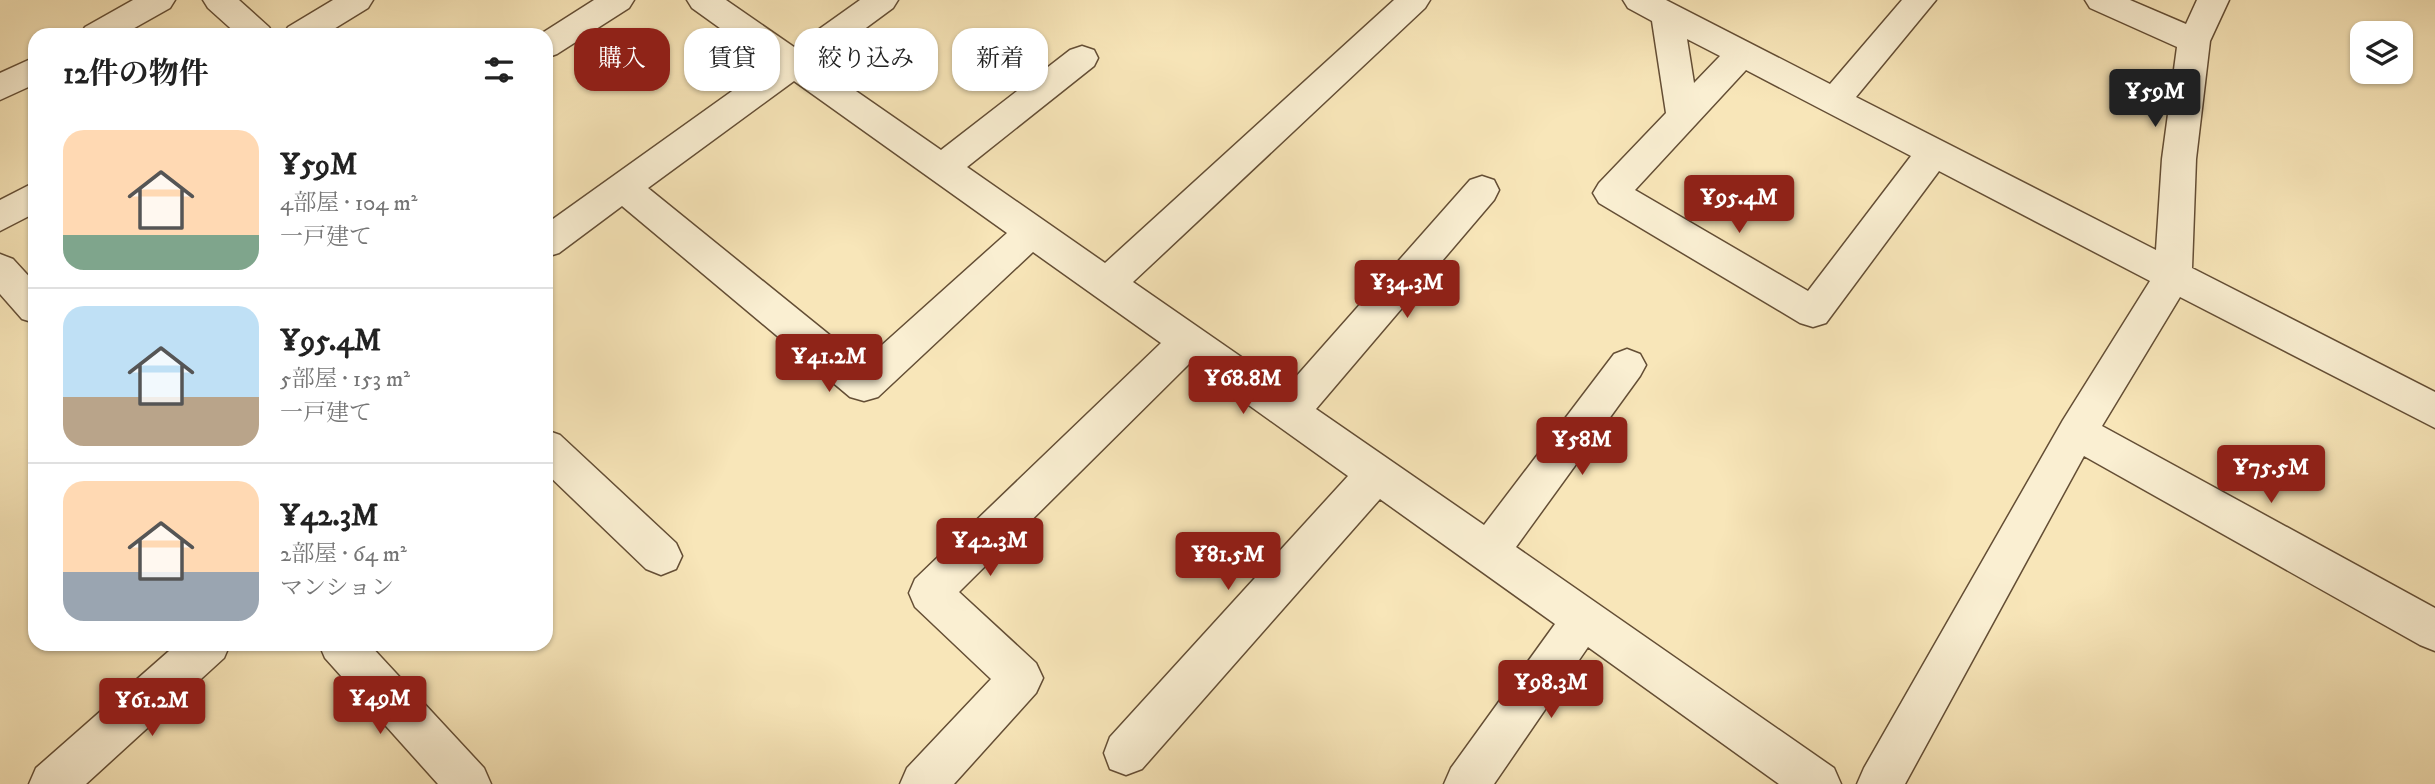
<!DOCTYPE html>
<html lang="ja">
<head>
<meta charset="utf-8">
<style>
  body { margin:0; font-family:"IM FELL DW Pica","Noto Serif JP",serif; background:#f2f2f2; color:#222; height:100vh; display:flex; flex-direction:column; font-size:26px; white-space:nowrap }
  * { box-sizing:border-box; margin:0 }
  p { font-size:23px; color:#767676 }
  .icon { flex:none; width:38px; height:38px; fill:none; stroke:currentColor; stroke-width:2; stroke-linecap:round; stroke-linejoin:round }
  .map { position:relative; flex:1; overflow:hidden }
  .drawer { position:absolute; left:28px; top:28px; width:525px; height:623px; display:flex; flex-direction:column; background:#fff; border-radius:21px; box-shadow:0 2px 5px #0004 }
  .drawer>* { flex:none }
  .top-card { position:absolute; left:574px; top:28px; width:665px; height:63px; display:flex; gap:14px }
  .tools { position:absolute; left:2350px; top:21px; display:grid; gap:14px }
  .tools a { display:grid; place-items:center; width:63px; height:63px; border-radius:14px; background:#fff; box-shadow:0 2px 5px #0004; font-size:35px }
  .price { position:absolute; translate:-50% -60px; padding:0 16px; border-radius:7px; background:#8f2418; color:#fff; font-size:23px; line-height:46px; filter:drop-shadow(0 2px 4px #0008) }
  .price::after { content:''; position:absolute; left:50%; top:42px; width:21px; height:16px; margin-left:-10px; background:inherit; clip-path:polygon(0 0,100% 0,50% 100%) }
  .price.selected { background:#222; color:#fff }
  ul { padding:0; list-style:none }
  li { display:flex; align-items:center; gap:21px; height:175px; padding:0 35px }
  li+li { border-top:2px solid #e0e0e0 }
  li span { display:grid; place-items:center; flex:none; width:196px; height:140px; border-radius:21px; color:#555 }
  li>.icon { margin-inline-start:auto }
  span .icon { width:84px; height:84px; fill:#fffc; stroke-width:1 }
  li b { font-size:30px }
  h2 { display:flex; justify-content:space-between; align-items:center; height:84px; padding:0 35px; font-size:30px }
  .pill { padding:0 24px; border-radius:21px; background:#fff; box-shadow:0 2px 5px #0004; font-size:24px; line-height:63px }
  .pill.selected { background:#8f2418; color:#fff }
  .map>svg:first-child { display:block }
</style>
</head>
<body>
<div class="map">
<svg width="2435" height="784" viewBox="0 0 2435 784">
  <rect width="100%" height="100%" fill="#f8e6b9"/>
  <filter id="stains"><feTurbulence type="fractalNoise" baseFrequency=".00286" numOctaves="4"/><feColorMatrix values="0 0 0 0 .2 0 0 0 0 .09 0 0 0 0 .02 0 0 0 .5 -.17"/></filter>
  <radialGradient id="worn" r=".72"><stop offset=".6" stop-color="#630" stop-opacity="0"/><stop offset="1" stop-color="#630" stop-opacity=".3"/></radialGradient>
  <g fill="none" stroke-linecap="round" stroke-linejoin="round">
    <defs>
      <path id="minor" d="M133,0H175L170,8L122,35H80L85,27Z
        M203,0H239L269,27L274,35H238L208,8Z
        M333,0H373L368,8L324,35H283L288,27Z
        M594,0H634L629,8L557,54L546,58V35H539Z
        M687,0H726L794,47L860,0H898L893,8L817,64L941,150L1070,50L1082,46L1094,50L1098,58L1094,66L967,167L1105,263L1394,0H1430L1425,8L1133,282L1286,388L1470,180L1482,176L1494,180L1499,190L1494,200L1316,409L1484,525L1614,354L1627,349L1640,354L1646,365L1640,376L1516,547L1834,768L1841,784H1779L1588,647L1494,784H1444L1451,768L1555,624L1380,499L1142,769L1126,775L1110,769L1104,753L1110,737L1348,476L1190,363L959,592L1036,663L1043,678L1036,693L954,784H900L907,768L991,679L915,607L909,593L915,579L1161,343L1033,252L878,397L864,401L850,397L622,206L559,253L546,257V224L770,64L692,8ZM794,81L1007,233L863,362L648,188Z
        M1623,0H1666L1830,84L1902,0H1936L1856,97L2156,250L2162,159L2177,47L2090,8L2085,0H2130L2186,24L2197,0H2229L2210,41L2196,159L2192,268L2435,392V428L2180,297L2102,426L2435,608V651L2420,645L2084,456L1905,784H1857L1864,768L2063,420L2150,281L1939,171L1826,323L1813,327L1800,323L1599,203L1593,193L1599,183L1666,113L1652,21L1628,8ZM1687,39L1720,56L1694,83ZM1746,70L1911,156L1808,291L1635,190Z
        M35,57V84L0,100V73Z
        M35,182V213L0,231V200Z
        M0,254L13,259L35,283V323L22,319L0,294Z
        M546,430L560,435L676,543L682,556L676,569L661,575L646,569L546,473Z
        M177,644H230L224,658L86,784H29L36,768Z
        M319,644H369L484,768L491,784H438L325,658Z"/>
    </defs>
    <use href="#minor" stroke="#644e35" stroke-width="3"/>
    <use href="#minor" fill="#faefd2" fill-rule="evenodd"/>
  </g>
  <rect width="100%" height="100%" filter="url(#stains)"/>
  <rect width="100%" height="100%" fill="url(#worn)"/>
</svg>
<div class="tools">
<a><svg class="icon" aria-label="layers" viewBox="0 0 24 24"><path d="M12 4l9 5-9 5-9-5zM3 14l9 5 9-5"/></svg></a>
</div>
<b class="price selected" style="left:2155px;top:129px">¥59M</b>
<b class="price" style="left:1739px;top:235px">¥95.4M</b>
<b class="price" style="left:1407px;top:320px">¥34.3M</b>
<b class="price" style="left:829px;top:394px">¥41.2M</b>
<b class="price" style="left:1243px;top:416px">¥68.8M</b>
<b class="price" style="left:1582px;top:477px">¥58M</b>
<b class="price" style="left:2271px;top:505px">¥75.5M</b>
<b class="price" style="left:990px;top:578px">¥42.3M</b>
<b class="price" style="left:1228px;top:592px">¥81.5M</b>
<b class="price" style="left:1551px;top:720px">¥98.3M</b>
<b class="price" style="left:380px;top:736px">¥49M</b>
<b class="price" style="left:152px;top:738px">¥61.2M</b>
<div class="top-card">
<a class="pill selected">購入</a>
<a class="pill">賃貸</a>
<a class="pill">絞り込み</a>
<a class="pill">新着</a>
</div>
<section class="drawer">
<h2>12件の物件<svg class="icon" aria-label="filters" viewBox="0 0 24 24"><path d="M4 7h16M4 17h16"/><circle cx="9" cy="7" r="2"/><circle cx="15" cy="17" r="2"/></svg></h2>
<ul>
<li><span style="background:linear-gradient(#ffd9b3 75%,#7fa58c 0)"><svg class="icon" aria-label="home" viewBox="0 0 24 24"><path d="M3 11l9-7 9 7M6 9v11h12V9"/></svg></span><div><b>¥59M</b><p>4部屋 · 104 m²</p><p>一戸建て</p></div></li>
<li><span style="background:linear-gradient(#bfe0f5 65%,#b9a48a 0)"><svg class="icon" aria-label="home" viewBox="0 0 24 24"><path d="M3 11l9-7 9 7M6 9v11h12V9"/></svg></span><div><b>¥95.4M</b><p>5部屋 · 153 m²</p><p>一戸建て</p></div></li>
<li><span style="background:linear-gradient(#ffd9b3 65%,#9aa5b1 0)"><svg class="icon" aria-label="home" viewBox="0 0 24 24"><path d="M3 11l9-7 9 7M6 9v11h12V9"/></svg></span><div><b>¥42.3M</b><p>2部屋 · 64 m²</p><p>マンション</p></div></li>
</ul>
</section>
</div>
</body>
</html>
